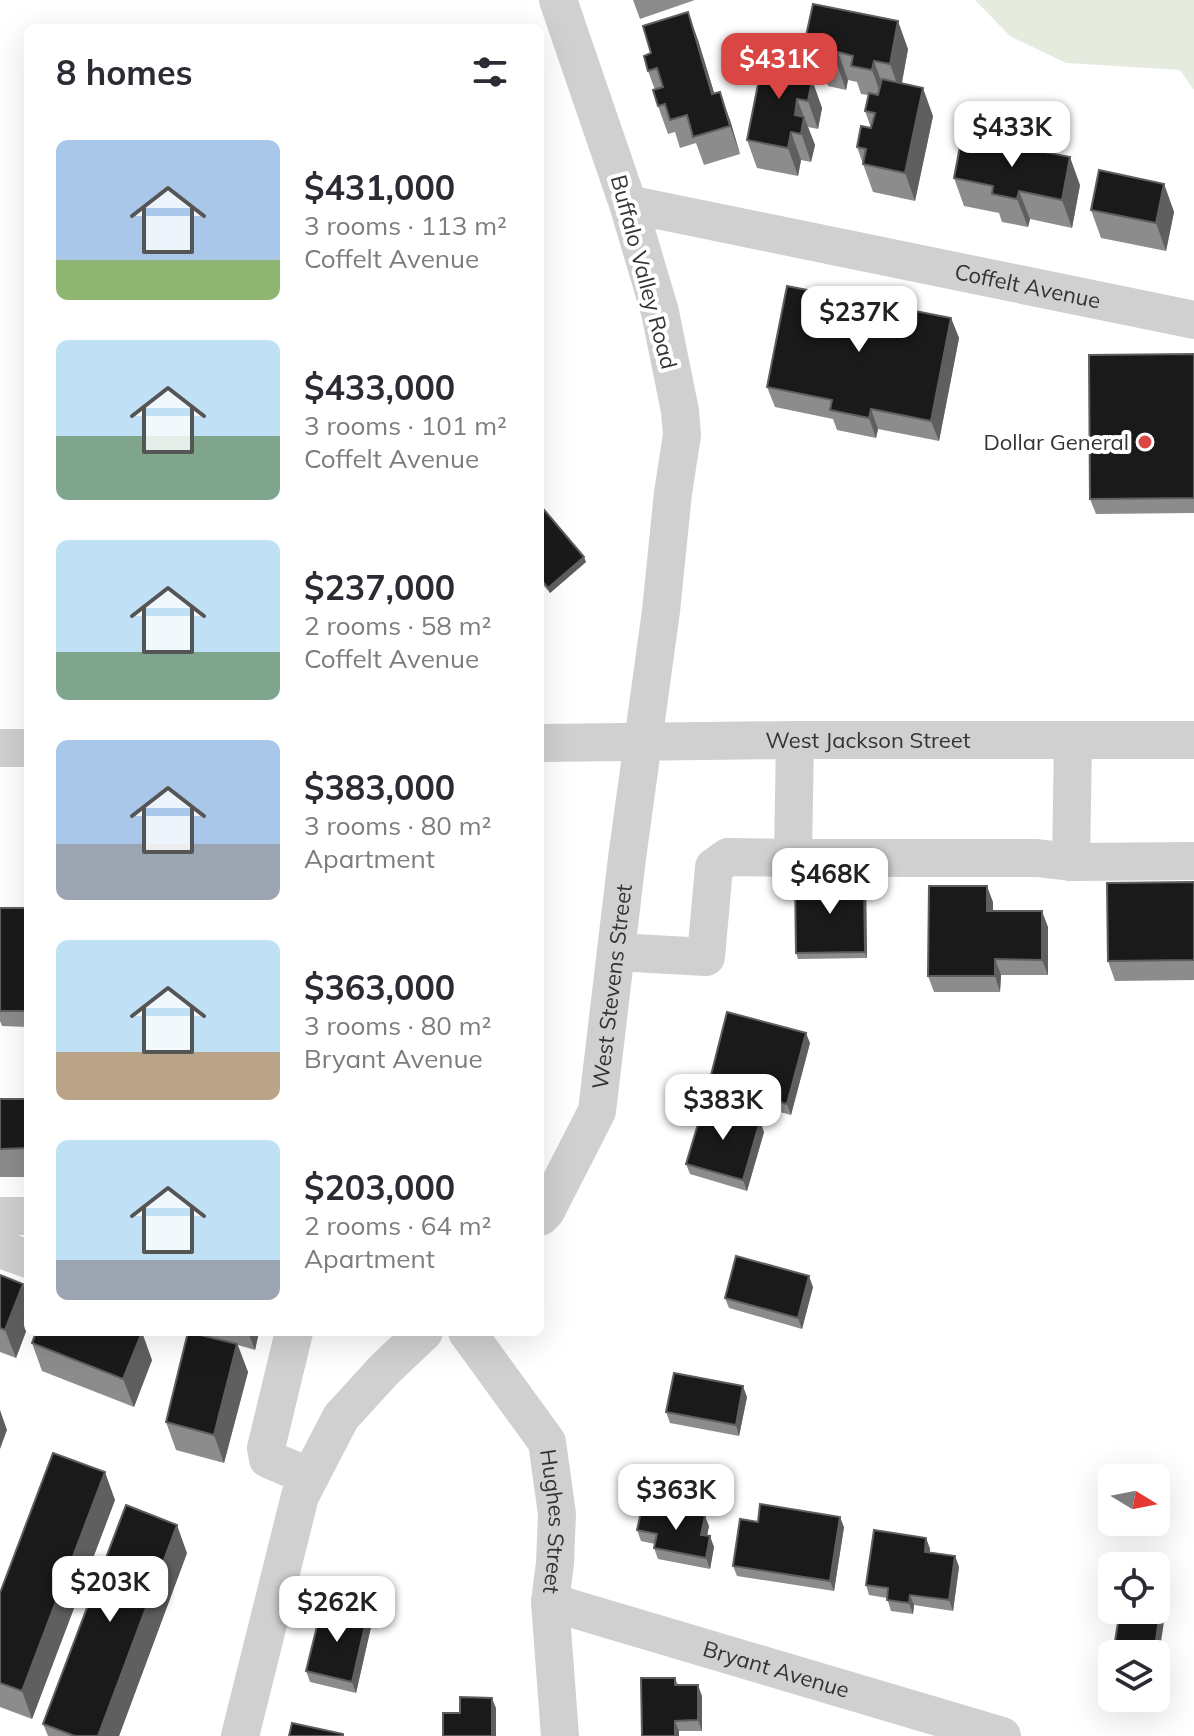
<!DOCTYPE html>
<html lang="en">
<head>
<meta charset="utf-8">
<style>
  body { margin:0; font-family:Mulish,sans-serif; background:#f7f7f7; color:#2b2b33; height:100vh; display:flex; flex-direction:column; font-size:30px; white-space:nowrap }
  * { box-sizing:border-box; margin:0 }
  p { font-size:26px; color:#7c7c81 }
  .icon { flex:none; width:44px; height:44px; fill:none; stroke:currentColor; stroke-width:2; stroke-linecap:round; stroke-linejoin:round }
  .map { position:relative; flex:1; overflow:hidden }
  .details { position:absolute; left:24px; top:24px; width:520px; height:1312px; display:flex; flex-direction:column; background:#fff; border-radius:12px; box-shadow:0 8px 32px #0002 }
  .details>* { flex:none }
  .needle { width:52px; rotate:100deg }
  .fabs { position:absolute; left:1098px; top:1464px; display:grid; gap:16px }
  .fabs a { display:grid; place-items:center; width:72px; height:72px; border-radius:12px; background:#fff; box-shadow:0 8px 32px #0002; font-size:40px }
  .price { position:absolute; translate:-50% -68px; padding:0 18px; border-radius:16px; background:#fff; color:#222; font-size:26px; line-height:52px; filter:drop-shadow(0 2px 4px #0008) }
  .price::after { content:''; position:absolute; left:50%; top:48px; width:24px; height:18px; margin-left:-12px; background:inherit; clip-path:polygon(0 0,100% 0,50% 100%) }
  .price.active { background:#da4644; color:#fff }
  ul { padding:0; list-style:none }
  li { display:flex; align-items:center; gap:24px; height:200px; padding:0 32px }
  li span { display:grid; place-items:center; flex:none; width:224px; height:160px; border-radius:12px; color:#555 }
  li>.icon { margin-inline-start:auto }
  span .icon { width:96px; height:96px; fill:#fffc; stroke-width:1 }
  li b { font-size:34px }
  h2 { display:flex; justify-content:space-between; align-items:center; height:96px; padding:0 32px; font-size:34px }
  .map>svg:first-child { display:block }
</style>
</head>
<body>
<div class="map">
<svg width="1194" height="1736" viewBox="0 0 1194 1736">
  <rect width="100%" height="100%" fill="#fff"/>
  <path fill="#e5ebdf" d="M975,0H1194V90L1180,70L1066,63L1010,36Z"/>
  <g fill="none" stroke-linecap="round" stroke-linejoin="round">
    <g stroke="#d0d0d0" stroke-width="38">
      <path id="s1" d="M628,204L1194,320"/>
      <path d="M795,740L793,858H1037L1071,862"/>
      <path d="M1073,740L1071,862L1194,861"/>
      <path id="s2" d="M540,743L795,740H1194"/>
      <path d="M0,748H28"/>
      <path d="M616,952L706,957L714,867L728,857L793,858"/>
      <path d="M0,1216H28"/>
      <path id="s3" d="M540,1217L546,1211L597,1111L627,858L661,611L673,493L682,435L680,411L660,312L628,204L558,0"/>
      <path d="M0,1249L28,1259"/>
      <path d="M294,1332L266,1448L268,1459L310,1477"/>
      <path id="s4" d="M467,1332L547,1442L557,1514L555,1563L550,1602L560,1736"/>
      <path id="s5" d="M550,1602L1002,1736"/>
      <path d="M240,1736L300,1496L341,1417L384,1370L424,1332"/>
    </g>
  </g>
  <path fill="#8c8c8c" d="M633,0H695L640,19Z
    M698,40L714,93L730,120L740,154L704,165L696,143L680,148L675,132L668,134L658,106L655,90L648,71Z
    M804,45L908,49L902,83L933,116L915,201L873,192L857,147L871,128L865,111L868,95L861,94L857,82L848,80L846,90L828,86L824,75L815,73Z
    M806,63L822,108L818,129L808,127L815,145L811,162L801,160L798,176L757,168L747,140Z
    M954,178L1080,185L1072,228L1030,219L1028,227L1002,222L999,213L964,206Z
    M1164,184L1174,212L1166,251L1101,238L1091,210Z
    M951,318L959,338L939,441L878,429L876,438L837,430L833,419L775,407L767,387Z
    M1194,354V513L1096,514L1090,499Z
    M540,505L586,562L550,593L540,581Z
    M864,878L866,883L867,958L798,959L796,953Z
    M1194,882V980L1115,981L1108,961Z
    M993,902V911L1048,927V975H1001L1000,992H934L928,976Z
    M0,908H28V1027L2,1026L0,1021Z
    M810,1043L791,1115L713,1094L709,1083Z
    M0,1099H28V1177H0Z
    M764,1132L747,1191L690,1174L686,1164Z
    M0,1275L28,1297V1326L16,1358L0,1352Z
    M813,1287L802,1329L729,1308L725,1298Z
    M204,1332H259L255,1350L238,1345L248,1372L224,1463L176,1450L166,1422L206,1336Z
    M32,1343L152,1360L134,1407L42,1371Z
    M747,1397L739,1436L670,1423L666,1412Z
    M115,1500L32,1719L0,1707V1593Z
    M758,1522L844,1527L834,1591L737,1576L733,1566Z
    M709,1526L707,1536L714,1547L710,1569L658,1559L654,1548L655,1544L641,1541L637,1530Z
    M926,1538L930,1549V1552L955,1556L959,1567L953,1611L914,1605L913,1614L891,1611L887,1598L869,1595L866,1585Z
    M187,1553L119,1736H48L43,1724Z
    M367,1617L371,1627L356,1693L310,1682L306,1671Z
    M675,1678L678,1685L702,1696V1731H679L642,1736Z"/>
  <path fill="#5f5f5f" d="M688,12L698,40L723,122L712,94Z
    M898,21L908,49L900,92L890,64Z
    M838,52L848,80L846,90L836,62Z
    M874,61L884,89L882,98L872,70Z
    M806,63L822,108L818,129L808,101L803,78Z
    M923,88L933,116L915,201L905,173Z
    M720,92L730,120L740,154L730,126Z
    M797,99L815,145L811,162L795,115Z
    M791,132L801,160L798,176L788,148Z
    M1070,157L1080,185L1072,228L1062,200Z
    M1164,184L1174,212L1166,251L1156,223Z
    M1019,191L1030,219L1028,227L1017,199Z
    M951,318L959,338L939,441L931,421Z
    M871,409L878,429L876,438L869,418Z
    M584,557L586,562L550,593L548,588Z
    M864,878L866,883L867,958L865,952Z
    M987,886L993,902V927L987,911Z
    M1042,911L1048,927V975L1042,960Z
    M995,959L1001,975L1000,992L995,976Z
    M806,1033L810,1043L791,1115L787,1104Z
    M760,1121L764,1132L747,1191L743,1180Z
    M809,1276L813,1287L802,1329L798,1318Z
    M23,1284L28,1297V1326L16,1358L5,1330Z
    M142,1332L152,1360L134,1407L123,1379Z
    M248,1332H259L255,1350Z
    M237,1344L248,1372L224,1463L214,1435Z
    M743,1386L747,1397L739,1436L736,1425Z
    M0,1410L7,1430L0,1449Z
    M105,1472L115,1500L32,1719L22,1691Z
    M705,1516L709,1526L705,1545L701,1535Z
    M840,1517L844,1527L834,1591L830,1581Z
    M177,1525L187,1553L119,1736H98Z
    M710,1536L714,1547L710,1569L706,1558Z
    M926,1538L930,1549L928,1562L925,1552Z
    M955,1556L959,1567L953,1611L949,1600Z
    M910,1595L914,1605L913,1614L909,1603Z
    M1160,1612L1164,1622L1156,1674V1654H1154Z
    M367,1617L371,1627L356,1693L352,1682Z
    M698,1685L702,1696V1731L698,1720Z
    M492,1698L496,1708V1736H492Z
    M675,1721L679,1731V1736H675Z"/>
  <path fill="#1a1a1a" stroke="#5f5f5f" stroke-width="2" d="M813,4L898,21L890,64L874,61L872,70L851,66L853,56L838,52L836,62L818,58L820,49L804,45Z
    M688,12L712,94L720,92L730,126L693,137L687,115L670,120L665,104L658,106L653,90L663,87L657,68L648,71L644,56L651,53L643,26Z
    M764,54L806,63L803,78L812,80L808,101L797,99L795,115L804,117L801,134L791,132L788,148L747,140Z
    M882,79L923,88L905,173L863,164L866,149L857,147L861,126L871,128L875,113L865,111L869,93L878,95Z
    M962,136L1070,157L1062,200L1019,191L1017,199L992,194L993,186L954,178Z
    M1099,170L1164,184L1156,223L1091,210Z
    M787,286L951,318L931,421L871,409L869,418L830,410L832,400L767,387Z
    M1194,354V498L1090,499L1089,355Z
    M540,505L584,557L548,588L540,578Z
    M864,878L865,952L796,953L795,879Z
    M1194,882V960L1108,961L1107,883Z
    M929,886H987V911H1042V960L995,959V976H928Z
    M0,908H28V1011H0Z
    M727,1012L806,1033L787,1104L709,1083Z
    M0,1099H28V1148L0,1149Z
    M704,1104L760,1121L743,1180L686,1164Z
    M736,1256L809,1276L798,1318L725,1298Z
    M0,1275L23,1284L5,1330L0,1328Z
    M36,1332H142L123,1379L32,1343Z
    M188,1332L237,1344L214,1435L166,1422Z
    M674,1373L743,1386L736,1425L666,1412Z
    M53,1453L105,1472L22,1691L0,1683V1593Z
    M760,1504L840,1517L830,1581L733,1566L740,1519L758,1522Z
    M126,1505L177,1525L98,1736H75L43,1724Z
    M658,1507L705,1516L701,1535L710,1536L706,1558L654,1548L657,1534L637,1530L641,1512L657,1515Z
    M874,1530L926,1538L925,1552L955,1556L949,1600L910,1595L909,1603L887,1600L888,1588L866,1585Z
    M322,1606L367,1617L352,1682L306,1671Z
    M1120,1610H1150L1160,1612L1154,1654H1113Z
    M641,1678H675V1685H698V1720L675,1721V1736H642Z
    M460,1697L492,1698V1736H443V1713H460Z
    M292,1723L343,1734V1736H289Z"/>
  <circle fill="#da4644" stroke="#fff" stroke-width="3" cx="1145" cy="442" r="8"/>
  <g text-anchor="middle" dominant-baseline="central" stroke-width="8" stroke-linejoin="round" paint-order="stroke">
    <g font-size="22" fill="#333" stroke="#fff">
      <text transform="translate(644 272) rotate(75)">Buffalo Valley Road</text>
      <text stroke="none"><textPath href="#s1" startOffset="408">Coffelt Avenue</textPath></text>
      <text stroke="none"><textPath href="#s2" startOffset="328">West Jackson Street</textPath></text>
      <text stroke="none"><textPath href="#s3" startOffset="246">West Stevens Street</textPath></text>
      <text stroke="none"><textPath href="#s4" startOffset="216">Hughes Street</textPath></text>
      <text stroke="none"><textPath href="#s5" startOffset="236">Bryant Avenue</textPath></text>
    </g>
    <g font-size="22" fill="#333" stroke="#fff" text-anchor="end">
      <text x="1129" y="442">Dollar General</text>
    </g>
  </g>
</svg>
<div class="fabs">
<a><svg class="needle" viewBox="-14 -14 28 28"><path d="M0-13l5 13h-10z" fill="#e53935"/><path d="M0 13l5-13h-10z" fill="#7c7c81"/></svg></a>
<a><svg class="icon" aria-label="locate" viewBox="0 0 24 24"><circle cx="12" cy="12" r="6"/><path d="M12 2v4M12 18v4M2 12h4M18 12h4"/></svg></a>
<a><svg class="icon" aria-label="layers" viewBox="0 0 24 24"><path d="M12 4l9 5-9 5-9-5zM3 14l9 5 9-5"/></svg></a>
</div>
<b class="price active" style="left:779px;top:101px">$431K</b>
<b class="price" style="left:1012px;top:169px">$433K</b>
<b class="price" style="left:859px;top:354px">$237K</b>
<b class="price" style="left:830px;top:916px">$468K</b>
<b class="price" style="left:723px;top:1142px">$383K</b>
<b class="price" style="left:676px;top:1532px">$363K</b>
<b class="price" style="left:110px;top:1624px">$203K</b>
<b class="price" style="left:337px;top:1644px">$262K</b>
<section class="details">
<h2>8 homes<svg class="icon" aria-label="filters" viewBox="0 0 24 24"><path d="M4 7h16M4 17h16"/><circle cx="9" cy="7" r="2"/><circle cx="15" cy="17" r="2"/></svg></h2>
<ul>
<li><span style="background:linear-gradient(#a9c7e8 75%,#8fb573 0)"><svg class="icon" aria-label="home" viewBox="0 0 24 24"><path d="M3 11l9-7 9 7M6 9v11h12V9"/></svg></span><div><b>$431,000</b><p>3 rooms · 113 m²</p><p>Coffelt Avenue</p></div></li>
<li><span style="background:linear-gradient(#bfe0f5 60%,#7fa58c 0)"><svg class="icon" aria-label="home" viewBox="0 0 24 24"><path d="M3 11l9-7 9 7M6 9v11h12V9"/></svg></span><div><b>$433,000</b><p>3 rooms · 101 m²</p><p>Coffelt Avenue</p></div></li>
<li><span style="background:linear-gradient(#bfe0f5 70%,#7fa58c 0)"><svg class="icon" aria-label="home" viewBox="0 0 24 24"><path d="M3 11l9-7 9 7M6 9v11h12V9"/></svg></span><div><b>$237,000</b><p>2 rooms · 58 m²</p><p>Coffelt Avenue</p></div></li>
<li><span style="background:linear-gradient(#a9c7e8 65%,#9aa5b1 0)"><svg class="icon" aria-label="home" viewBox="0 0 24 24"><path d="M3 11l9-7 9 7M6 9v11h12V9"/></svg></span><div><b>$383,000</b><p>3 rooms · 80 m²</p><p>Apartment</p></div></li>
<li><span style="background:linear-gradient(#bfe0f5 70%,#b9a48a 0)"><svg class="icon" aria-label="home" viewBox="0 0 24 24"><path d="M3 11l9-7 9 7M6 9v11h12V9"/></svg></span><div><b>$363,000</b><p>3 rooms · 80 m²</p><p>Bryant Avenue</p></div></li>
<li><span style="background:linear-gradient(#bfe0f5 75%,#9aa5b1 0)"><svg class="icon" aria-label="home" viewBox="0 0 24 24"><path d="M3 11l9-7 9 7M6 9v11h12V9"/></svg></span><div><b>$203,000</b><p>2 rooms · 64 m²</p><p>Apartment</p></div></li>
</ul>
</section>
</div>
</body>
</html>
